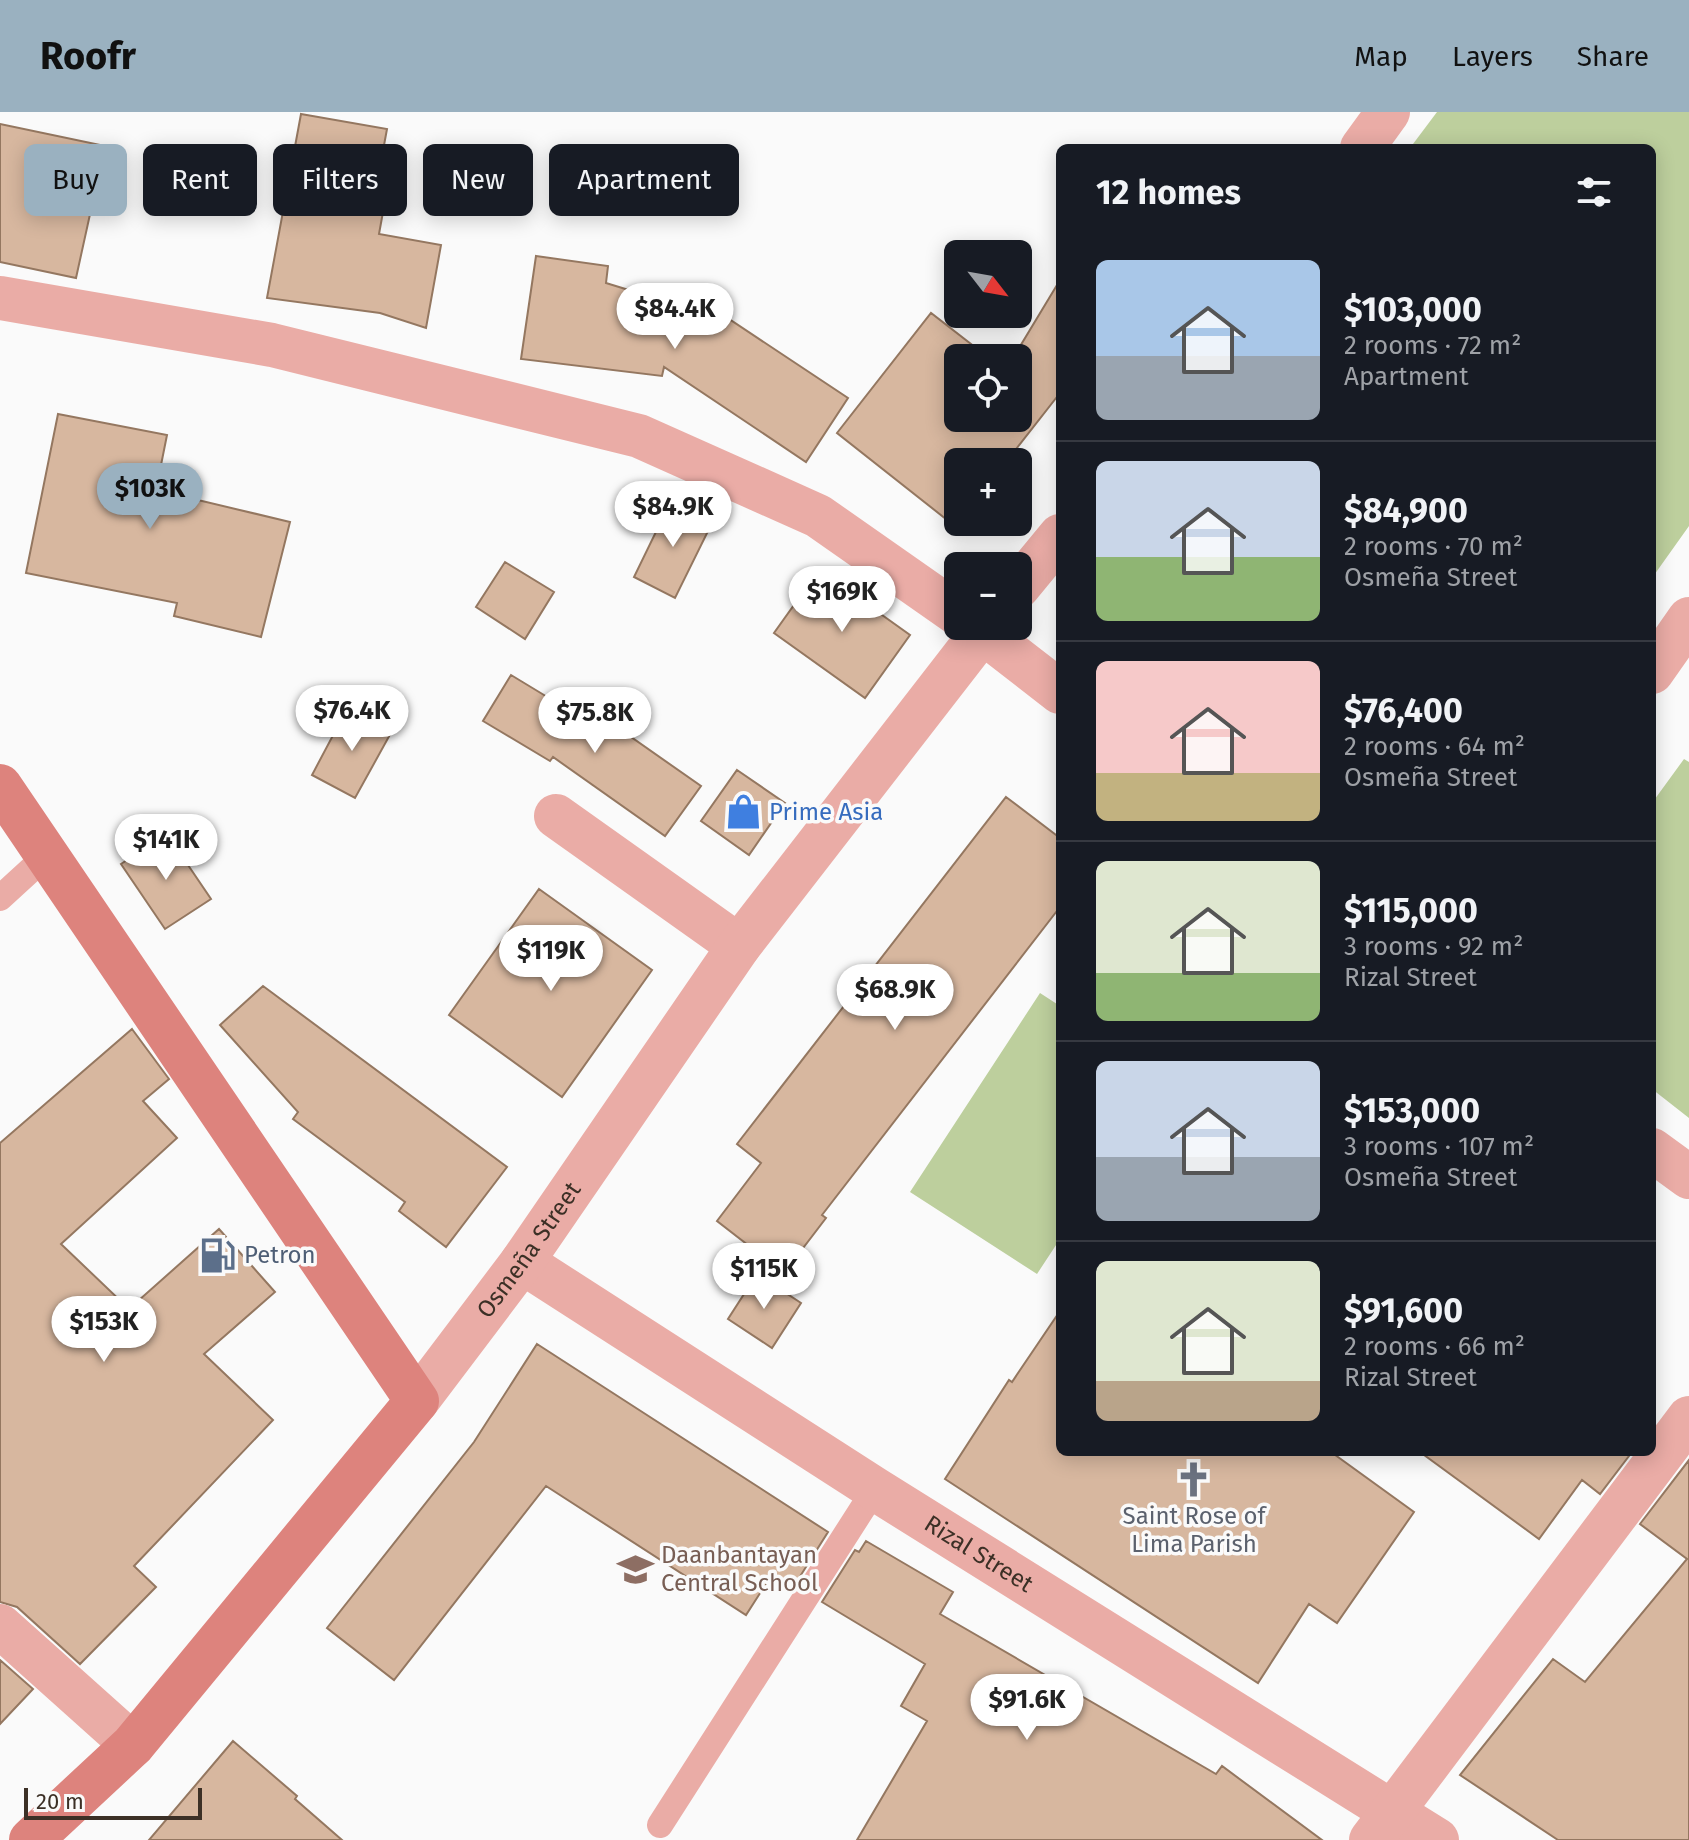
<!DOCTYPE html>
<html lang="en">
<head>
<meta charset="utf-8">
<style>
  body { margin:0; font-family:"Fira Sans",sans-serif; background:#20242c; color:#f1f3f6; height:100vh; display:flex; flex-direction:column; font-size:30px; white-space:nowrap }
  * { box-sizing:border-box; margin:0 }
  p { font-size:26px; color:#9ea1a6 }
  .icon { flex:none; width:44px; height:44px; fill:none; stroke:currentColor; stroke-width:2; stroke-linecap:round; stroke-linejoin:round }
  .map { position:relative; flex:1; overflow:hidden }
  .side { position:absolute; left:1056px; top:32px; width:600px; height:1312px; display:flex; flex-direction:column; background:#171b24; border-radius:12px; box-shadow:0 4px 20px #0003 }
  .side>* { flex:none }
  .banner { position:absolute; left:24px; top:32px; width:760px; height:72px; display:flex; gap:16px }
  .needle { width:52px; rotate:121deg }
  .controls { position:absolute; left:944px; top:128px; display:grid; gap:16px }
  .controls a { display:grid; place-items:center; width:88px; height:88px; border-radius:12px; background:#171b24; box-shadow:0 4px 20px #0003; font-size:40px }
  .scale { position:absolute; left:24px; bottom:20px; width:178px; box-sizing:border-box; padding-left:8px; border:4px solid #3c3026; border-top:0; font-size:22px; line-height:28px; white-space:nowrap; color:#3c3026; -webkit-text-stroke:6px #fafafa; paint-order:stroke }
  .price { position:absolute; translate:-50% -68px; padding:0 18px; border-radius:28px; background:#fff; color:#222; font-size:26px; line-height:52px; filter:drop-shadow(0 2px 4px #0008) }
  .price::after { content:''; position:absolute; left:50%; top:48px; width:24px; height:18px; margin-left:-12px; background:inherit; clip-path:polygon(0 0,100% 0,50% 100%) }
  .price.on { background:#9ab1c0; color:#111 }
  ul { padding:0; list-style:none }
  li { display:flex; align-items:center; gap:24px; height:200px; padding:0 40px }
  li+li { border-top:2px solid #363941 }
  li span { display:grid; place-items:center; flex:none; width:224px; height:160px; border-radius:12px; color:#555 }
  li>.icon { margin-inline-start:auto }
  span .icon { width:96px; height:96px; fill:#fffc; stroke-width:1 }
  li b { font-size:34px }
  h2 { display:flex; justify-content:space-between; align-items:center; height:96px; padding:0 40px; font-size:34px }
  .chip { padding:0 28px; border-radius:12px; background:#171b24; box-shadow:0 4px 20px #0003; font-size:28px; line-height:72px }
  .chip.on { background:#9ab1c0; color:#111 }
  header { display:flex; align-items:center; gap:48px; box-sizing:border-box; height:112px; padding:0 40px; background:#9ab1c0; color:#111 }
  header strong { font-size:38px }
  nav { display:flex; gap:44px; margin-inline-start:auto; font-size:28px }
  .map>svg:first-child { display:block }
</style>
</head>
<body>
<header>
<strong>Roofr</strong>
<nav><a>Map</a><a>Layers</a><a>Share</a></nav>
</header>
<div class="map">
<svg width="1689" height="1728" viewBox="0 0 1689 1728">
  <rect width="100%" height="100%" fill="#fafafa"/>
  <path fill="#bdcf9d" d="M1437,0H1689V414L1652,466V36H1410Z
    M1684,647L1689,650V1006L1652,977V691Z
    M1040,881L1060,894V1127L1037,1162L910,1080Z"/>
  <path fill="#d7b79f" stroke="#947760" stroke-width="2" d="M301,2L387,17L372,98L383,100L379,122L441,133L426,216L380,201L267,186Z
    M0,12L105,34L76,166L0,150Z
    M536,144L608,154L606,171L697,199L702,189L848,286L806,350L664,255L662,264L521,247Z
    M1060,168V281L1006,350H958L959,410L956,415L837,321L931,201L989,246H958V306H1018V246H1013Z
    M58,302L167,323L156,378L290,410L261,525L174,504L177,491L26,461Z
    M671,389L713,409L675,486L634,465Z
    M505,450L554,480L525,527L476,495Z
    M819,458L910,523L865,586L774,521Z
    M511,563L605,620L611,611L701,674L665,724L553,645L550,649L483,609Z
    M348,595L392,619L355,686L312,663Z
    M737,658L785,691L749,743L701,709Z
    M1006,685L1060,726V795L822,1103L826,1106L784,1161L717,1109L761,1051L737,1032Z
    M167,722L211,787L165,817L121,752Z
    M539,777L652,858L562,985L449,903Z
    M263,874L507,1055L446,1135L399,1099L405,1090L293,1007L298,1000L220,913Z
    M132,917L169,967L143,989L177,1026L61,1132L129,1197L219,1117L275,1180L204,1242L273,1308L134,1454L156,1475L80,1552L17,1495L0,1490V1031Z
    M757,1162L801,1191L772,1236L728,1207Z
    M1060,1199V1340H1331L1414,1400L1337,1511L1309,1492L1258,1571L945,1367L1009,1268L1012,1270Z
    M537,1232L828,1420L794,1474L773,1461L746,1503L546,1374L394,1568L327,1516L474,1330Z
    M1420,1340H1632L1600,1382L1582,1368L1539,1427Z
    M1689,1348V1728H1558L1460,1663L1553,1547L1585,1570L1687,1447L1640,1412Z
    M866,1429L953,1480L940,1502L1216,1662L1222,1654L1322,1728H857L927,1609L901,1594L925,1552L822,1490L855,1438L859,1440Z
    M0,1548L33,1577L0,1612Z
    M233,1629L297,1684L295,1687L342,1728H149Z"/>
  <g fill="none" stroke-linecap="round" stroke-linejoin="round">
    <path stroke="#eaaca6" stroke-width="26" d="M0,786L47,743
      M660,1713L875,1377"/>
    <g stroke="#eaaca6" stroke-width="44">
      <path d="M1362,36L1388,0"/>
      <path d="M0,186L272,233L639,324L818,404L958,502"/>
      <path d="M1018,475L1060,424"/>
      <path d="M975,514L1060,580"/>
      <path d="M1652,560L1689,507"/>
      <path d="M556,704L739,834"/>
      <path d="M1652,1038L1689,1065"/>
      <path id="s1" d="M522,1150L875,1377L1437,1728"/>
      <path id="s2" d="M417,1289L522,1150L739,834L987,514"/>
      <path d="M0,1514L133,1633"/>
      <path d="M1371,1728L1689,1306"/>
    </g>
    <path stroke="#dd837d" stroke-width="44" d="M0,674L417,1289L133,1633L31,1728"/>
  </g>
  <defs>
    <symbol id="shop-bare" viewBox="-9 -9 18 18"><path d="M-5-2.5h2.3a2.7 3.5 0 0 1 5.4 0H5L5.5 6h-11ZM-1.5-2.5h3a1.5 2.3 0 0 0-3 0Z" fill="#3f7fe0" stroke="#fafafa" stroke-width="2.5" paint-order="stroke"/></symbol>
    <symbol id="fuel-bare" viewBox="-9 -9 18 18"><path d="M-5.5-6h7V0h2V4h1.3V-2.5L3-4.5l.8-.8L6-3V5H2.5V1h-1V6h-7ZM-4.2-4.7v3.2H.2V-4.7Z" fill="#5c6f8a" stroke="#fafafa" stroke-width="2.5" paint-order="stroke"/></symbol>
    <symbol id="church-bare" viewBox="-9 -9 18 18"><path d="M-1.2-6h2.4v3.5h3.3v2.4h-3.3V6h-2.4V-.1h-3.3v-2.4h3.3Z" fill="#6b7280" stroke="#fafafa" stroke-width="2.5" paint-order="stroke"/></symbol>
    <symbol id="school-bare" viewBox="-9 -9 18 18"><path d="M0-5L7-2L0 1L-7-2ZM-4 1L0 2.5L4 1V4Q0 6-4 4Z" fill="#8d6e63" stroke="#fafafa" stroke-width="2.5" paint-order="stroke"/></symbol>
  </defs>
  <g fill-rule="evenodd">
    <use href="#shop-bare" x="718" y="674" width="51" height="51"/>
    <use href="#fuel-bare" x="192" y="1118" width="51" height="51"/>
    <use href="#church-bare" x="1168" y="1342" width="51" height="51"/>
    <use href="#school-bare" x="610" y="1432" width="51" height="51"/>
  </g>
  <g text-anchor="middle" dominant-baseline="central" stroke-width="7" stroke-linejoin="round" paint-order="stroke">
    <g font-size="24" fill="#366cbe" stroke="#fafafa" text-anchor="start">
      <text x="769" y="700">Prime Asia</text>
    </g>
    <g font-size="24" fill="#3c3026" stroke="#fafafa">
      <text stroke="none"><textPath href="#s2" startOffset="188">Osmeña Street</textPath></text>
      <text stroke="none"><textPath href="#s1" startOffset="542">Rizal Street</textPath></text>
    </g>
    <g font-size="24" fill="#4e5e75" stroke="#fafafa" text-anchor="start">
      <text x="244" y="1143">Petron</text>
    </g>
    <g font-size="24" fill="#5b616d" stroke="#fafafa">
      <text x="1194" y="1404">Saint Rose of<tspan x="1194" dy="28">Lima Parish</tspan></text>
    </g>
    <g font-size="24" fill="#785e54" stroke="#fafafa" text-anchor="start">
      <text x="661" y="1443">Daanbantayan<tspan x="661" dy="28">Central School</tspan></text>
    </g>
  </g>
</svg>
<div class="controls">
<a><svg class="needle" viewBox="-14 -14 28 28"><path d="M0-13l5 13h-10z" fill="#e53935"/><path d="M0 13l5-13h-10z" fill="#9ea1a6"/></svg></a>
<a><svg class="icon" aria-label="locate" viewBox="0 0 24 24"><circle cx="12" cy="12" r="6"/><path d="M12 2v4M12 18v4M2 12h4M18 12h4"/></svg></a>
<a>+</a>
<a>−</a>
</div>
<div class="scale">20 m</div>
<b class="price" style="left:675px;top:239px">$84.4K</b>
<b class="price on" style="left:150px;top:419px">$103K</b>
<b class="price" style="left:673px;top:437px">$84.9K</b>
<b class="price" style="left:842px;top:522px">$169K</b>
<b class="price" style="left:352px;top:641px">$76.4K</b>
<b class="price" style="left:595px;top:643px">$75.8K</b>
<b class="price" style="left:166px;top:770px">$141K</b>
<b class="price" style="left:551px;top:881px">$119K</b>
<b class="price" style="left:895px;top:920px">$68.9K</b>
<b class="price" style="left:764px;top:1199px">$115K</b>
<b class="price" style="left:104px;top:1252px">$153K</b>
<b class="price" style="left:1027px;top:1630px">$91.6K</b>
<div class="banner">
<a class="chip on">Buy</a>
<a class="chip">Rent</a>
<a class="chip">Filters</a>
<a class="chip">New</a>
<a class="chip">Apartment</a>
</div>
<section class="side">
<h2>12 homes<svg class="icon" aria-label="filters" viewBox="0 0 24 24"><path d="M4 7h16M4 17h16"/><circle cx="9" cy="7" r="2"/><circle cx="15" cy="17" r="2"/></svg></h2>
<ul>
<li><span style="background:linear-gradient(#a9c7e8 60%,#9aa5b1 0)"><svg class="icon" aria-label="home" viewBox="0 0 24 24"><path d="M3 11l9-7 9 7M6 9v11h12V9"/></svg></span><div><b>$103,000</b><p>2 rooms · 72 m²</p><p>Apartment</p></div></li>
<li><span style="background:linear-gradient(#c9d6e8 60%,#8fb573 0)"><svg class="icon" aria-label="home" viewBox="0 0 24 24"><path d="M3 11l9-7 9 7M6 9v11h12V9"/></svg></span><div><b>$84,900</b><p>2 rooms · 70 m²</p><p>Osmeña Street</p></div></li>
<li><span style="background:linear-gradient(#f6c9c9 70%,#c2b280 0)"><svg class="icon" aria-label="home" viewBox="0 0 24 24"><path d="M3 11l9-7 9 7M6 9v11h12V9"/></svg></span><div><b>$76,400</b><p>2 rooms · 64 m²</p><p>Osmeña Street</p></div></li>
<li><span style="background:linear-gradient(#dfe7d0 70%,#8fb573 0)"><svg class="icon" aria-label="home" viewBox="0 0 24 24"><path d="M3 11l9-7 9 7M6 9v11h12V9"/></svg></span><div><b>$115,000</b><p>3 rooms · 92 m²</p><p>Rizal Street</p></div></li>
<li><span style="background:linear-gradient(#c9d6e8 60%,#9aa5b1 0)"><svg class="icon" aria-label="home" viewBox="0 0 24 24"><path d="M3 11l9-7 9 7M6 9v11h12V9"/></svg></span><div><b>$153,000</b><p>3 rooms · 107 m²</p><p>Osmeña Street</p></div></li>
<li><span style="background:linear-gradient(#dfe7d0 75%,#b9a48a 0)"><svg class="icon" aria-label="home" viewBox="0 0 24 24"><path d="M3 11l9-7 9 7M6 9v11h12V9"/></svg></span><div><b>$91,600</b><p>2 rooms · 66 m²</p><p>Rizal Street</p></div></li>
</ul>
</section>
</div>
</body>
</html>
